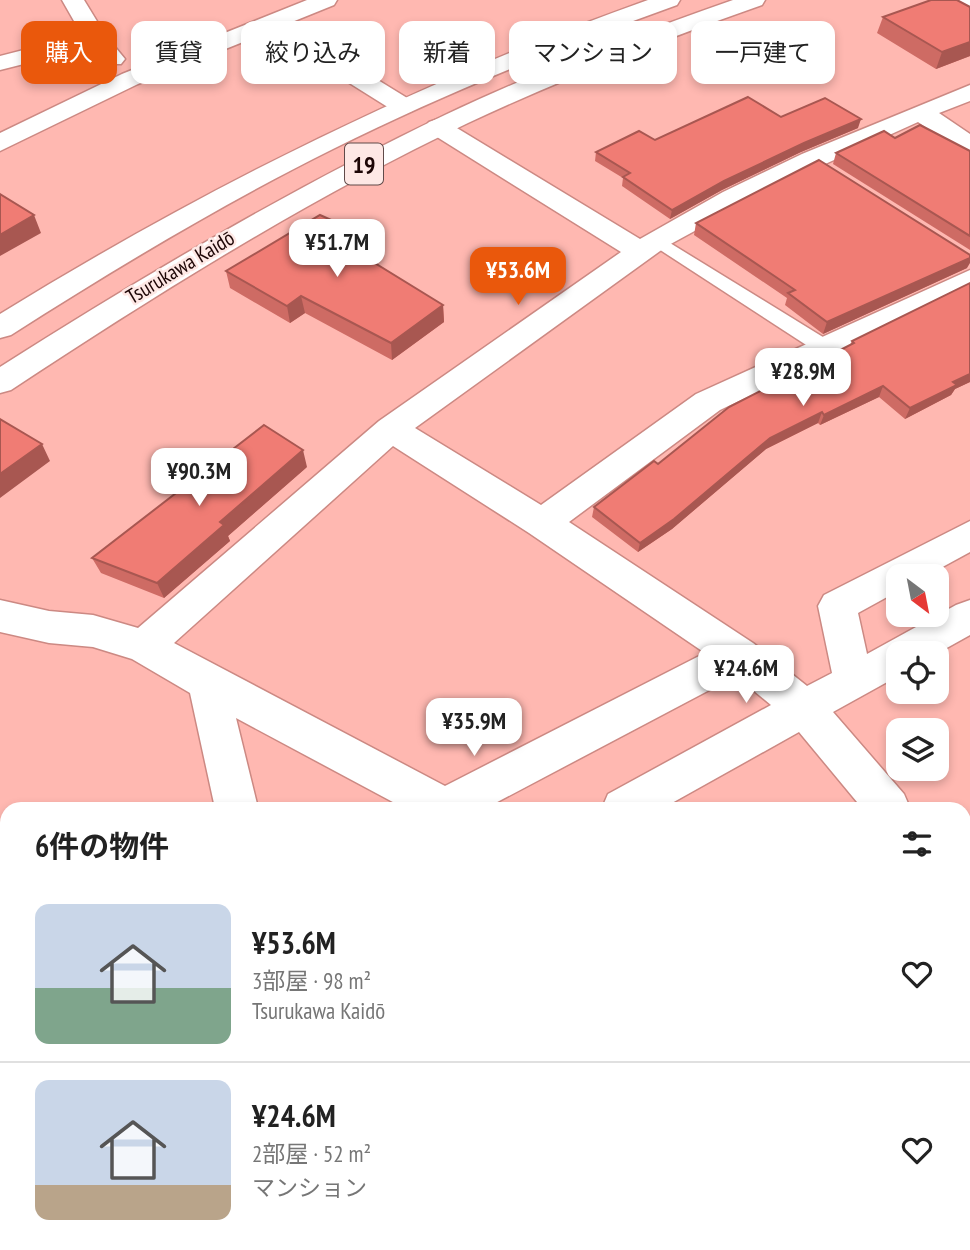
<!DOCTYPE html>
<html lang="ja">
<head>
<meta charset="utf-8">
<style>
  body { margin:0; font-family:"PT Sans Narrow","Noto Sans JP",sans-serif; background:#f2f2f2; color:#222; height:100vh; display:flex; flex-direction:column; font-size:26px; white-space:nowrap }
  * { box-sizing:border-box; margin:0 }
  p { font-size:23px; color:#767676 }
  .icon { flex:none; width:38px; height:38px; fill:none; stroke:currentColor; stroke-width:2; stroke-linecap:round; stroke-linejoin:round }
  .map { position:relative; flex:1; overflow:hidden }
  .side { position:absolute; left:0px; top:802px; width:971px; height:450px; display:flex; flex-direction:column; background:#fff; border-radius:21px 21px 0 0; box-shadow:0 4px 10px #0003 }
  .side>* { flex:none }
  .hud { position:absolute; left:21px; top:21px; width:929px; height:63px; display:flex; gap:14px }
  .needle { width:46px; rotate:148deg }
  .buttons { position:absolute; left:886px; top:564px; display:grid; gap:14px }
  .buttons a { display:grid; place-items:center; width:63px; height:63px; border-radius:14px; background:#fff; box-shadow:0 4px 10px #0003; font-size:35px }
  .price { position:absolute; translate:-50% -60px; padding:0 16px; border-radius:14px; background:#fff; color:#222; font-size:23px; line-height:46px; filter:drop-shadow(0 2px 4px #0008) }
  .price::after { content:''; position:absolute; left:50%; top:42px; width:21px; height:16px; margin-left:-10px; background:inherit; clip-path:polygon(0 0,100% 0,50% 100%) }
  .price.on { background:#ea580c; color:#fff }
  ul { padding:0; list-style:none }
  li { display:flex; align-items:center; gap:21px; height:175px; padding:0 35px }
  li+li { border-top:2px solid #e0e0e0 }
  li span { display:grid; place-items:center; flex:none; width:196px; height:140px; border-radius:14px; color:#555 }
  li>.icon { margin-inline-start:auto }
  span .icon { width:84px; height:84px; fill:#fffc; stroke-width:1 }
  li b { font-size:30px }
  h2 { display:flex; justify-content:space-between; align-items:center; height:84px; padding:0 35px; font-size:30px }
  .tag { padding:0 24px; border-radius:14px; background:#fff; box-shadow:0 4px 10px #0003; font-size:24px; line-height:63px }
  .tag.on { background:#ea580c; color:#fff }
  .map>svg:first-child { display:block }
</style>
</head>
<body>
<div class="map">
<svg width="970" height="1250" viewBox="0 0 970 1250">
  <rect width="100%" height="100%" fill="#ffb8b1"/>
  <path fill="#87d28a" d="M0,851L7,855V1104L0,1108Z"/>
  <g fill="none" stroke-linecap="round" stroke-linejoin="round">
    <defs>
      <path id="service" d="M657,235L831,342L834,347L831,352H817L651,244L648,240L651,236Z"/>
      <path id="minor" d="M62,0H84L106,36L125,59L121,64H105L91,47L0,70V56L82,35Z
        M307,0H337L334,5L287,24L412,101L415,106L412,111L403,113L394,111L268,32L138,84L0,151V133L122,74Z
        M970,85V101L939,113L970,134V154L961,151L918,122L781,184L667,246L415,428L541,505L696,394L970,270V290L720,410L569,522L753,643L807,686L832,673L818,606L824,595L970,521V552L926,576H898V591L858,613L867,654L956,605L970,600V635L936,654L898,653V676L833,712L904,794L910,808H862L799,732L663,808H602L608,794L771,705L736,676L486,808H404L236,718L258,808H215L190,693L132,659L93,647L49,643L0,632V600L49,611L93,615L138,628L379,421L621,252L429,132L425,127L429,122L438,119L447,122L640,239L723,192L802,154ZM393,446L529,533L705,653L445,786L174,643Z
        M964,876L970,878V928L964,925Z
        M970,1054V1106L964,1108V1056Z
        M7,1124V1177L0,1180V1127Z
        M702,1244H762L760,1250H699Z"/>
      <path id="tertiary" d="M947,0H970V13L950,5Z"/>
      <path id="primary" d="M648,0H680L677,5C560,47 445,93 333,149C222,204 116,268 11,335L0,338V314C206,187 420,81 648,0Z
        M733,0H765L762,5C662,40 564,78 468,123C308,199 158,293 11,390L0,393V367C145,275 292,188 447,114C540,70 636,34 733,0Z"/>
    </defs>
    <use href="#service" stroke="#cc8983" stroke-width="3"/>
    <use href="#minor" stroke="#cc8983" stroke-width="3"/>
    <use href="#tertiary" stroke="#cc8983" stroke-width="3"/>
    <use href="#primary" stroke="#cc8983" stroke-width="3"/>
    <use href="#service" fill="#fff" fill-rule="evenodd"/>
    <use href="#minor" fill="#fff" fill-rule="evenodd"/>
    <use href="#tertiary" fill="#fff" fill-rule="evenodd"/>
    <use href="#primary" fill="#fff" fill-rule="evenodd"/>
  </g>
  <path fill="#ce6b64" d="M970,7V56L936,69L877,33L883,17Z
    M781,117L858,128L801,152L722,190L670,219L622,186L623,178L595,161L596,152L655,140Z
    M895,138L970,151V250L833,164L836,153Z
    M696,223L967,268L823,334L785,305L787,298L694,235Z
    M378,241L380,258L374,262L443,305L444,322L392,360L305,313L290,323L230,288L226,271Z
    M970,283V382L955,389L951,395L905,419L879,397L820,425L818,423L766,449L672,529L638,552L592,517L594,507L658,464L850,345L852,341Z
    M307,467L228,536L230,541L164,598L101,573L92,558Z"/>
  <path fill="#a85751" d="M970,42V56L936,69L942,52Z
    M861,119L858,128L801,152L722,190L670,219L672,210L724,181L804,143Z
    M34,215L41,233L0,256V235Z
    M378,241L380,258L362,271L360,254Z
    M970,258V263L967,268L823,334L827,322Z
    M301,296L305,313L290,323L287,306Z
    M443,305L444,322L392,360L391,343Z
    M970,374V382L955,389L951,395L905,419L910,408L953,382Z
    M883,386L879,397L820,425L824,415Z
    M822,412L818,423L766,449L672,529L638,552L640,543L770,438Z
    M42,444L50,461L0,498V474Z
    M303,450L307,467L228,536L230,541L164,598L157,583L220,522Z"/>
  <path fill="#f07c74" stroke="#a85751" stroke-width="2" d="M931,0H957L970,7V42L942,52L883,17Z
    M748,97L781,117L825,98L861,119L804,143L724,181L672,210L623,177L630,173L596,152L639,131L655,140Z
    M920,125L970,151V236L836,153L884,131L895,138Z
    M819,160L970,255V258L827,322L788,293L795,290L696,223Z
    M0,194L34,215L0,235Z
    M320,215L378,241L360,254L443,305L391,343L301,296L287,306L226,271Z
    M970,283V374L953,382L957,385L910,408L883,386L824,415L822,412L770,438L674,519L640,543L594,507L654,461L658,464L729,407L854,343L852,341Z
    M0,419L42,444L0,474Z
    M264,425L303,450L220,522L224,525L157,583L92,558Z"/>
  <g text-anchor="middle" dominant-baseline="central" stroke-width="5" stroke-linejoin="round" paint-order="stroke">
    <g font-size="21" fill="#1d0606" stroke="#fee8e5">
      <text transform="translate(180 267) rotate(-31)">Tsurukawa Kaidō</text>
    </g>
    <rect fill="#fee8e5" stroke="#604a49" stroke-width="2" x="345" y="143.5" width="38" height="41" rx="5"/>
    <g font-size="24" font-weight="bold" fill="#1d0606">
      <text x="364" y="164">19</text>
    </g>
  </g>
</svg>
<div class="buttons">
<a><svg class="needle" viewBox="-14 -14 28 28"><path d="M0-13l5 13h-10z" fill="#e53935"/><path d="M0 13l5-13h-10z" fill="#767676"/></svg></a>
<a><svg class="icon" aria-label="locate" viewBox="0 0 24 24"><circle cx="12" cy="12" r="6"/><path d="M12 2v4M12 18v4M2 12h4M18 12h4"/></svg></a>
<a><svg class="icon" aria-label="layers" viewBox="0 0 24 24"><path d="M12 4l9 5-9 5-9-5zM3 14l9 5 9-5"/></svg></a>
</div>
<b class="price" style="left:337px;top:279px">¥51.7M</b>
<b class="price on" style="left:518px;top:307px">¥53.6M</b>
<b class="price" style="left:803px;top:408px">¥28.9M</b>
<b class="price" style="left:199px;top:508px">¥90.3M</b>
<b class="price" style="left:746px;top:705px">¥24.6M</b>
<b class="price" style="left:474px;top:758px">¥35.9M</b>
<div class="hud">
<a class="tag on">購入</a>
<a class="tag">賃貸</a>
<a class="tag">絞り込み</a>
<a class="tag">新着</a>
<a class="tag">マンション</a>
<a class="tag">一戸建て</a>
</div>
<section class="side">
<h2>6件の物件<svg class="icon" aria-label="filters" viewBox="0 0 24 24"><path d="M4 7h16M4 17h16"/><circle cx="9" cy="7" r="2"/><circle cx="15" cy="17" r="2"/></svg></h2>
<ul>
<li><span style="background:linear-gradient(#c9d6e8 60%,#7fa58c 0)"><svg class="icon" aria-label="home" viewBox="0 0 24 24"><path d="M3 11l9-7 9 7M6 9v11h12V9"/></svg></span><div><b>¥53.6M</b><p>3部屋 · 98 m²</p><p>Tsurukawa Kaidō</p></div><svg class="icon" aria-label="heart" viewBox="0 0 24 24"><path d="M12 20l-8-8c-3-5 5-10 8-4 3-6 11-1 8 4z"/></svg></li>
<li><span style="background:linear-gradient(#c9d6e8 75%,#b9a48a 0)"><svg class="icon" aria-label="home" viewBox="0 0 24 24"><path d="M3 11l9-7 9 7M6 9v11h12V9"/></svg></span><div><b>¥24.6M</b><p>2部屋 · 52 m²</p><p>マンション</p></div><svg class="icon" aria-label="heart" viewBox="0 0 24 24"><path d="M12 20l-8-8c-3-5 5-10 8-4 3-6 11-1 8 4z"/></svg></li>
</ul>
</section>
</div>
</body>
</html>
